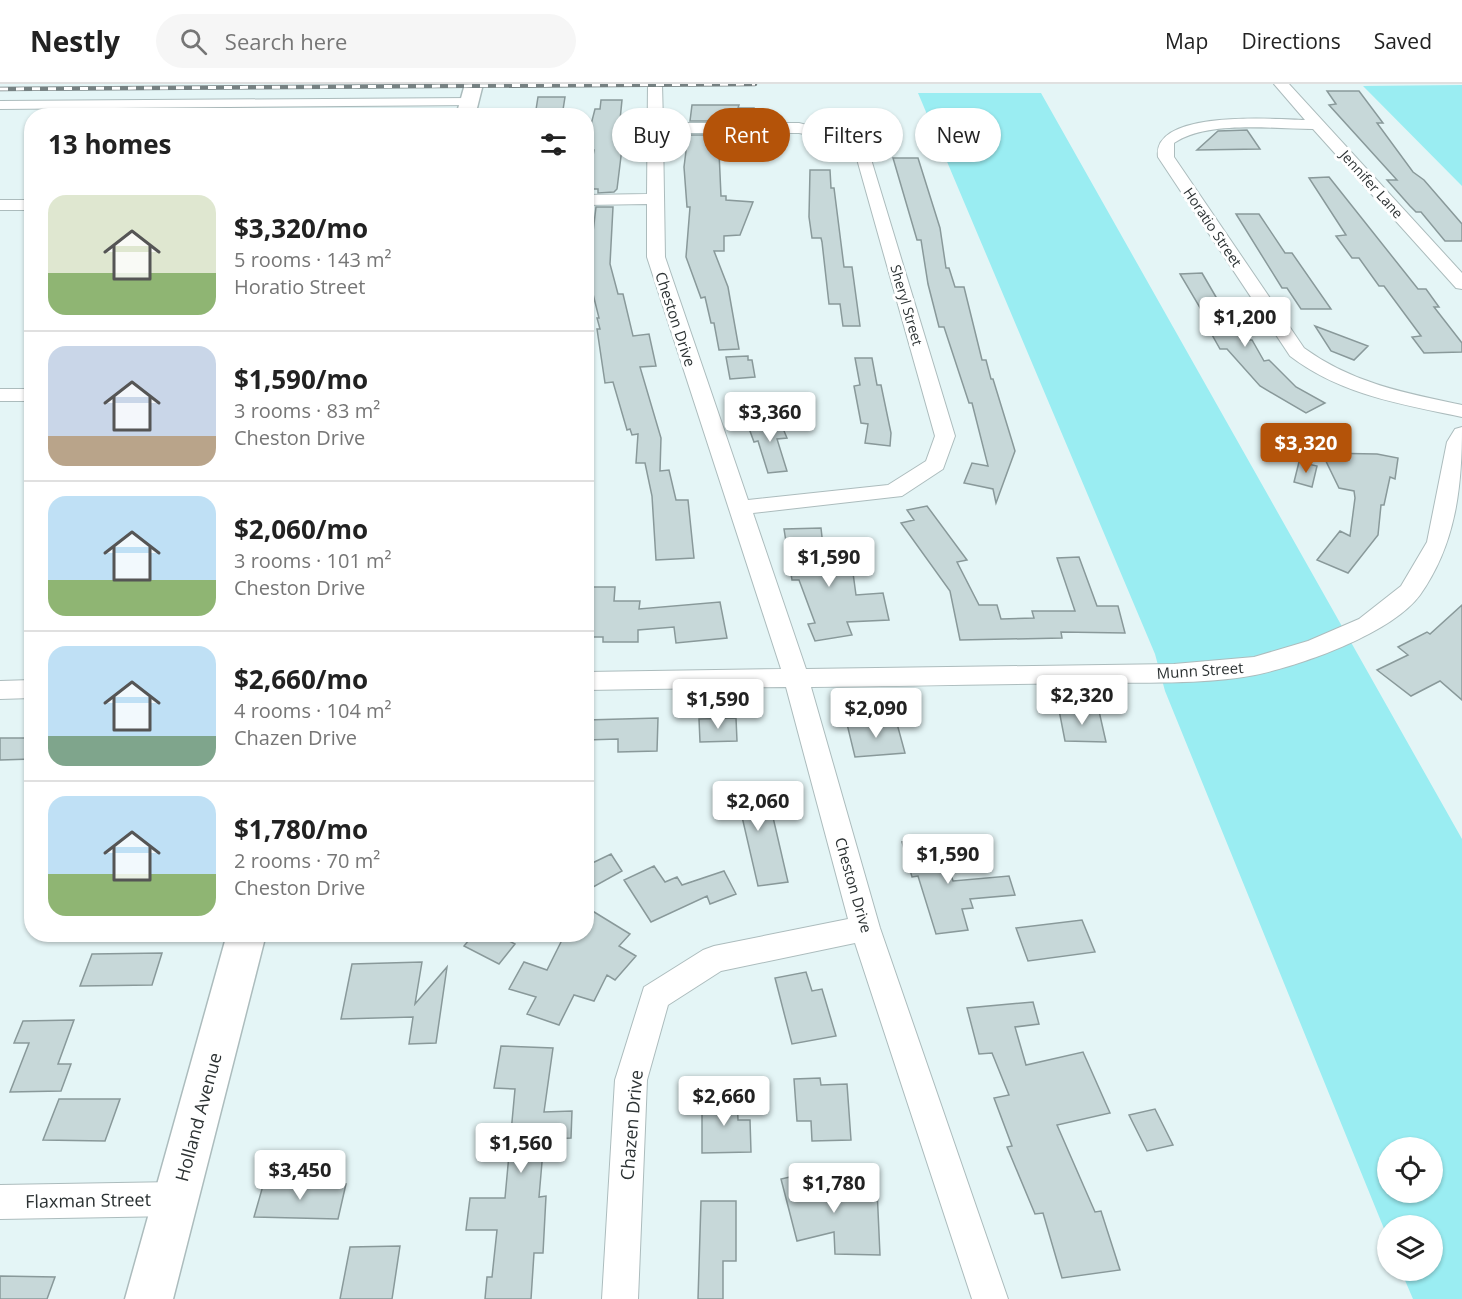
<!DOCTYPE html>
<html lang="en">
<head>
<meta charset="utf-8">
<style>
  body { margin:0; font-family:"Open Sans",sans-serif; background:#f6f6f6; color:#222; height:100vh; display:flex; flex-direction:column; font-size:22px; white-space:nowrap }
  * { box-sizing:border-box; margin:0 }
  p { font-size:20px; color:#767676 }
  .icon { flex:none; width:33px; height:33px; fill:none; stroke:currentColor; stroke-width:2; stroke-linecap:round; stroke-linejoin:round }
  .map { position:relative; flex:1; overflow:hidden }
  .sheet { position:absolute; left:24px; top:24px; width:570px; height:834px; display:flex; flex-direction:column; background:#fff; border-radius:24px; box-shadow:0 2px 4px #0004 }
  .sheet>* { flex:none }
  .banner { position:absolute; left:612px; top:24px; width:570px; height:54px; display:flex; gap:12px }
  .controls { position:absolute; left:1377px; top:1053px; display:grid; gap:12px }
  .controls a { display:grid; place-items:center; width:66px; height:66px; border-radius:50%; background:#fff; box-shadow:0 2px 4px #0004; font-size:30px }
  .price { position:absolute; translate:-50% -51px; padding:0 14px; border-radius:6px; background:#fff; color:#222; font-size:20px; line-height:39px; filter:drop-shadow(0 2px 3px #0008) }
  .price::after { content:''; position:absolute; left:50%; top:36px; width:18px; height:14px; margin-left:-9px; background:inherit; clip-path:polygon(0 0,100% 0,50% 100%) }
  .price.on { background:#b45309; color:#fff }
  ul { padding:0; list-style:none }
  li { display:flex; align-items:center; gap:18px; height:150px; padding:0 24px }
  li+li { border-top:2px solid #e0e0e0 }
  li span { display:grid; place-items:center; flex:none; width:168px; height:120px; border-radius:18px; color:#555 }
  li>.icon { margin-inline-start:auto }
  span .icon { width:72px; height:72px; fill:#fffc; stroke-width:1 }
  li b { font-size:26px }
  h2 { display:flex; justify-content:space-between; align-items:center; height:72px; padding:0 24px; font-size:26px }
  .tag { padding:0 21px; border-radius:27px; background:#fff; box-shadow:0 2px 4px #0004; font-size:21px; line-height:54px }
  .tag.on { background:#b45309; color:#fff }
  header { display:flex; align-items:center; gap:36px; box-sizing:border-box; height:84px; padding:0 30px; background:#fff; border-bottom:2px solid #e0e0e0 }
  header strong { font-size:28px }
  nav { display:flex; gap:33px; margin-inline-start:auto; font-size:21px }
  .search { width:420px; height:54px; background:#f6f6f6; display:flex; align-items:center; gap:15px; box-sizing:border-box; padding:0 21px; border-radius:33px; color:#767676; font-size:22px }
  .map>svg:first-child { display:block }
</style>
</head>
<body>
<header>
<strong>Nestly</strong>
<div class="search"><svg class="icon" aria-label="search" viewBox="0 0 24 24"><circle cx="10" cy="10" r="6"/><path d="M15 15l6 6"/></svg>Search here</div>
<nav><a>Map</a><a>Directions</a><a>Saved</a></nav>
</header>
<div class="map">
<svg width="1462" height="1215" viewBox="0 0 1462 1215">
  <rect width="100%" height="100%" fill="#e4f5f6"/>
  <path fill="#9aedf2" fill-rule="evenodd" d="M1462,1V102L1363,2Z
    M918,9H1041L1462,755V1215H1413L1401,1187L1432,1186V1142H1388L1387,1152L1165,607L1155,570ZM1388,1064H1432V1108H1388Z"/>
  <path fill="#c7d8d9" stroke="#89999a" stroke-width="1.5" d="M1327,7H1359L1383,39H1377L1413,88L1424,96L1462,140V157H1445L1421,128H1416L1410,122L1387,96H1397L1329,21L1336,20Z
    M538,13H565L562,32H535Z
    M601,16H622L618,56H623L617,105L614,108L598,109V105H587L594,66L586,67V60L595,25H600Z
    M692,21H739L738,24H754L753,37H690Z
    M1247,46L1260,65L1197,66L1218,47Z
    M688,51H752L751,67L748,69L719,68L721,112H726V116L753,118L740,151L724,152V167H714L728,203L739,265L719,266L714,239H711L705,213L701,214L686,173L690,123H687L684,83Z
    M893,74H918L940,144L946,184H949L955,203H964L982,276H986L991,295H993L1012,357L1015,367L996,419L993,405L964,399L972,379L988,382L972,319H969L944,243H939L928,200L921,156H917Z
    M810,86H830L831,104H834L844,183H852L860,242H843L840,220H829L822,158L821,154H812L809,133Z
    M1329,93L1418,205H1426L1439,223H1434L1462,259V268L1424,269L1412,253L1421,252L1384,202H1379L1359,174H1352L1336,152L1346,151L1309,94Z
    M596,123H613L610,180L618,210H623L633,252L649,250L656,282L640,283L661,354L660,387L669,386L676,416H688L694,474L656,476L652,412L645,379H636L638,350L632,351L630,345L627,346L613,298L605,299L597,245H600L597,234H599L588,190Z
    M1236,130H1259L1285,169H1292L1331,225H1301L1287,204H1282Z
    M1202,189L1241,256H1252L1264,277L1269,276L1296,303L1325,319L1306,329L1260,302L1227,265H1220L1202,233L1205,232L1180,190Z
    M1315,242L1368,262L1354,276L1331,267Z
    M748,272V276H752L755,293L730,295L726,273Z
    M855,274H872L877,301H881L891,349L890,362L865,359L868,340L861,339L854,302L860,301Z
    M779,335L787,354L777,355L787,387L768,389L758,357L754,358L747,339Z
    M1322,369L1377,370L1398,374L1395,395L1390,393L1384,421H1381L1378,451L1348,489L1317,476L1340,447L1350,452L1355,414L1354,407L1339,404Z
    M1299,378L1317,382L1312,403L1294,398Z
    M927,422L967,476L957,478L979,521H997L1001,535L1034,534L1032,527H1075L1057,474L1079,473L1097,522H1118L1125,549L1061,548L1062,554L960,556L950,507L901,439L914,436L907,426Z
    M821,444L826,489H853L856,511L883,509L889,536L847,538L852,551L815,557L808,540L815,539L799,496H792L784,445Z
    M586,503H615L614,517H640L639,525L720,518L727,554L676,559L674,543L638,546V558H603V553H589L591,533H586Z
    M1462,521V616L1440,597L1411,612L1377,586L1408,571L1398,563L1427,548L1430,550Z
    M1059,626L1099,627L1106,658L1065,657Z
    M658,634L657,667L618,668V655L586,656V636Z
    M736,634L737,657L700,658L699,635Z
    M896,636L905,669L855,673L847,640Z
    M0,654H32V675L0,676Z
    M766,703L788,798L758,802L740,724L717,726L714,708Z
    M939,753L953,797L1009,792L1015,811L970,815L973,824L962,825L968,846L936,850L918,792L912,793L902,758Z
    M611,770L622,787L586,807V782Z
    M654,782L665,798L677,793L682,801L724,787L736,810L710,820L707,812L651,838L624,796Z
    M586,823L630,850L619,862L636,872L615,896L607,891L594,917L574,911L559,941L527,930L536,913L509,905L524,878L547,886L565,850H586Z
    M1082,836L1095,868L1028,877L1016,844Z
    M474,850H496L515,860L499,880L464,862Z
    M162,869L152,901L80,902L92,870Z
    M422,878L415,920L447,883L436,959L409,960L413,933L341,935L352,880Z
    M806,888L812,907L822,905L836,952L792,960L775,894Z
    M1033,918L1039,940L1015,943L1026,981L1083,968L1110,1029L1057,1041L1095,1128L1101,1127L1120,1186L1062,1194L1043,1129L1035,1130L1007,1063L1012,1062L994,1014L1009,1011L992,969L979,970L967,924Z
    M74,936L58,980H71L61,1007L10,1008L29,959H14L23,937Z
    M501,962L553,964L544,1028L572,1027L571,1054L544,1055L539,1113L546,1112L543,1169H534L531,1215H485L487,1193H492L497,1146H466L470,1114H505L515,1005L494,1004Z
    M820,994L821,1001L847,1000L851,1056L812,1057L811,1037H797L794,995Z
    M737,1012L738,1036H750L751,1068L702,1069V1013Z
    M59,1015H120L105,1057L43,1056Z
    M1155,1025L1173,1061L1147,1067L1129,1031Z
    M816,1087L821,1103L877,1105L880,1171L835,1170L834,1148L797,1157L781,1095Z
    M264,1098L346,1100L338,1135L254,1133Z
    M701,1117H736V1177H723V1215H698Z
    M400,1162L392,1215H340L350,1163Z
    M0,1192L55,1193L47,1215H0Z"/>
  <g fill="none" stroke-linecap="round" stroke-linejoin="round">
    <defs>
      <path id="minor" d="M648,0H662L663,39H799L838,49L867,62L955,352L943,385L902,412L753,429L806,585L1174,580L1254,573L1308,557L1359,535L1401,502L1427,458L1447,358L1455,345L1462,343C1462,403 1456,460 1420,511C1391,550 1302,581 1255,591C1204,601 1140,598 1088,599C996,600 904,602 811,603L880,844L1008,1215H972L855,859L721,887L668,921L647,996L638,1215H602L615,996L644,903L703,866L714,862L848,835L786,603L586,606V588L781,585L647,173V120L586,121V111L647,110ZM663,49H799L828,55L855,68L935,352L926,377L888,401L748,416L665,173Z
        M1274,0H1289L1462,189V205L1456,204L1313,45C1273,45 1208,36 1174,59V73L1304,264C1352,299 1405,309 1462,321V333C1401,320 1341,311 1290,272L1158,73C1152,25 1275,35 1305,36Z
        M469,14L476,18L474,21L0,25V17Z
        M0,116H32V126H0Z
        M0,305H32V317H0Z
        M32,596V614L0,615V597Z
        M176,1098L188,1103L193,1115L188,1127L176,1132L0,1135V1101Z"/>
      <path id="secondary" d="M465,0H483L475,32H456Z
        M227,850H266L173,1215H125Z"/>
    </defs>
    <use href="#minor" stroke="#acbcbd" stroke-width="2"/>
    <use href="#secondary" stroke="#acbcbd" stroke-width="3"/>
    <use href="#minor" fill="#fff" fill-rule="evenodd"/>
    <use href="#secondary" fill="#fff" fill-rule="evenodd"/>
    <defs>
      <path id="rail" d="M0,5L755,0"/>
    </defs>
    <use href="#rail" stroke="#768182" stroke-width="4.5"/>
    <use href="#rail" stroke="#fff" stroke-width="3" stroke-dasharray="8" stroke-linecap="butt"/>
  </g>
  <g text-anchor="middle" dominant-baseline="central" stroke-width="6" stroke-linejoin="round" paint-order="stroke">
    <g font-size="14" fill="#2c3233" stroke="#fff">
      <text transform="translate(1372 100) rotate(48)">Jennifer Lane</text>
      <text transform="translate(1213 143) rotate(56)">Horatio Street</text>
      <text transform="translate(907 221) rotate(74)">Sheryl Street</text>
    </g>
    <g font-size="15" fill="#2c3233" stroke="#fff">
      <text transform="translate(676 235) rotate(72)">Cheston Drive</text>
      <text transform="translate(1200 586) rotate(-4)">Munn Street</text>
      <text transform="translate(854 801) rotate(74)">Cheston Drive</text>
    </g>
    <g font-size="18" fill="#2c3233" stroke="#fff">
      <text transform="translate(198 1033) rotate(-75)">Holland Avenue</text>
      <text transform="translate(631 1041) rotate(-85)">Chazen Drive</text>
      <text transform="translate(88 1116) rotate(-1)">Flaxman Street</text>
    </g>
  </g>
</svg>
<div class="controls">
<a><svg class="icon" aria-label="locate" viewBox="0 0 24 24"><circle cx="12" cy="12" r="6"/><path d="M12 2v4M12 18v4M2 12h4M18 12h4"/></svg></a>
<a><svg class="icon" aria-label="layers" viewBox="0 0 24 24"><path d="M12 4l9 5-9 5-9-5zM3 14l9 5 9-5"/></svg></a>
</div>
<b class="price" style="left:1245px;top:264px">$1,200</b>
<b class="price" style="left:770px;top:359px">$3,360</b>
<b class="price on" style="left:1306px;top:390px">$3,320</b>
<b class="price" style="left:829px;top:504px">$1,590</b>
<b class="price" style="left:1082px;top:642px">$2,320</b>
<b class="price" style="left:718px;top:646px">$1,590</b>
<b class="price" style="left:876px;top:655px">$2,090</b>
<b class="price" style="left:758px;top:748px">$2,060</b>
<b class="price" style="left:948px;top:801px">$1,590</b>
<b class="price" style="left:724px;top:1043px">$2,660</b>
<b class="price" style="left:521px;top:1090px">$1,560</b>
<b class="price" style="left:300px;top:1117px">$3,450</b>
<b class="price" style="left:834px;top:1130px">$1,780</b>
<div class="banner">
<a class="tag">Buy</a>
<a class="tag on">Rent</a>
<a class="tag">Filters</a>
<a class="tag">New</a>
</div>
<section class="sheet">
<h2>13 homes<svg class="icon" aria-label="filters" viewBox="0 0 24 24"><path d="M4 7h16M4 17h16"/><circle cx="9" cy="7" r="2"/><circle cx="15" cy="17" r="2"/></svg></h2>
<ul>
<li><span style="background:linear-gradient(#dfe7d0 65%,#8fb573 0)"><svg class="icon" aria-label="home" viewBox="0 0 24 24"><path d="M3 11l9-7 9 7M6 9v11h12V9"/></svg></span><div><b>$3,320/mo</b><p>5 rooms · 143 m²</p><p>Horatio Street</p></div></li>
<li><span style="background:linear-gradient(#c9d6e8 75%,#b9a48a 0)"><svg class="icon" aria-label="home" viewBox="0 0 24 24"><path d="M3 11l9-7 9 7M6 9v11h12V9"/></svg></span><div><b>$1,590/mo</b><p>3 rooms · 83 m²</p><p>Cheston Drive</p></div></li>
<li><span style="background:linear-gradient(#bfe0f5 70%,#8fb573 0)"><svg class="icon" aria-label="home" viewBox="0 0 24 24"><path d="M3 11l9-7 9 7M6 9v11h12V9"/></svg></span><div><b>$2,060/mo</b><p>3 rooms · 101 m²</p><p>Cheston Drive</p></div></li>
<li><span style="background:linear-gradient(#bfe0f5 75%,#7fa58c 0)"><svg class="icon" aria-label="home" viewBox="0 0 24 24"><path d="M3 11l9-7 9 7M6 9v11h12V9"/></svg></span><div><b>$2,660/mo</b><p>4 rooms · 104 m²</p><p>Chazen Drive</p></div></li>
<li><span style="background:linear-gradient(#bfe0f5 65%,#8fb573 0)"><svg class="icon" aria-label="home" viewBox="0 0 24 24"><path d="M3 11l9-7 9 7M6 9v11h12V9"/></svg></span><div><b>$1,780/mo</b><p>2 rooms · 70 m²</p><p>Cheston Drive</p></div></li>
</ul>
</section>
</div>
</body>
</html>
